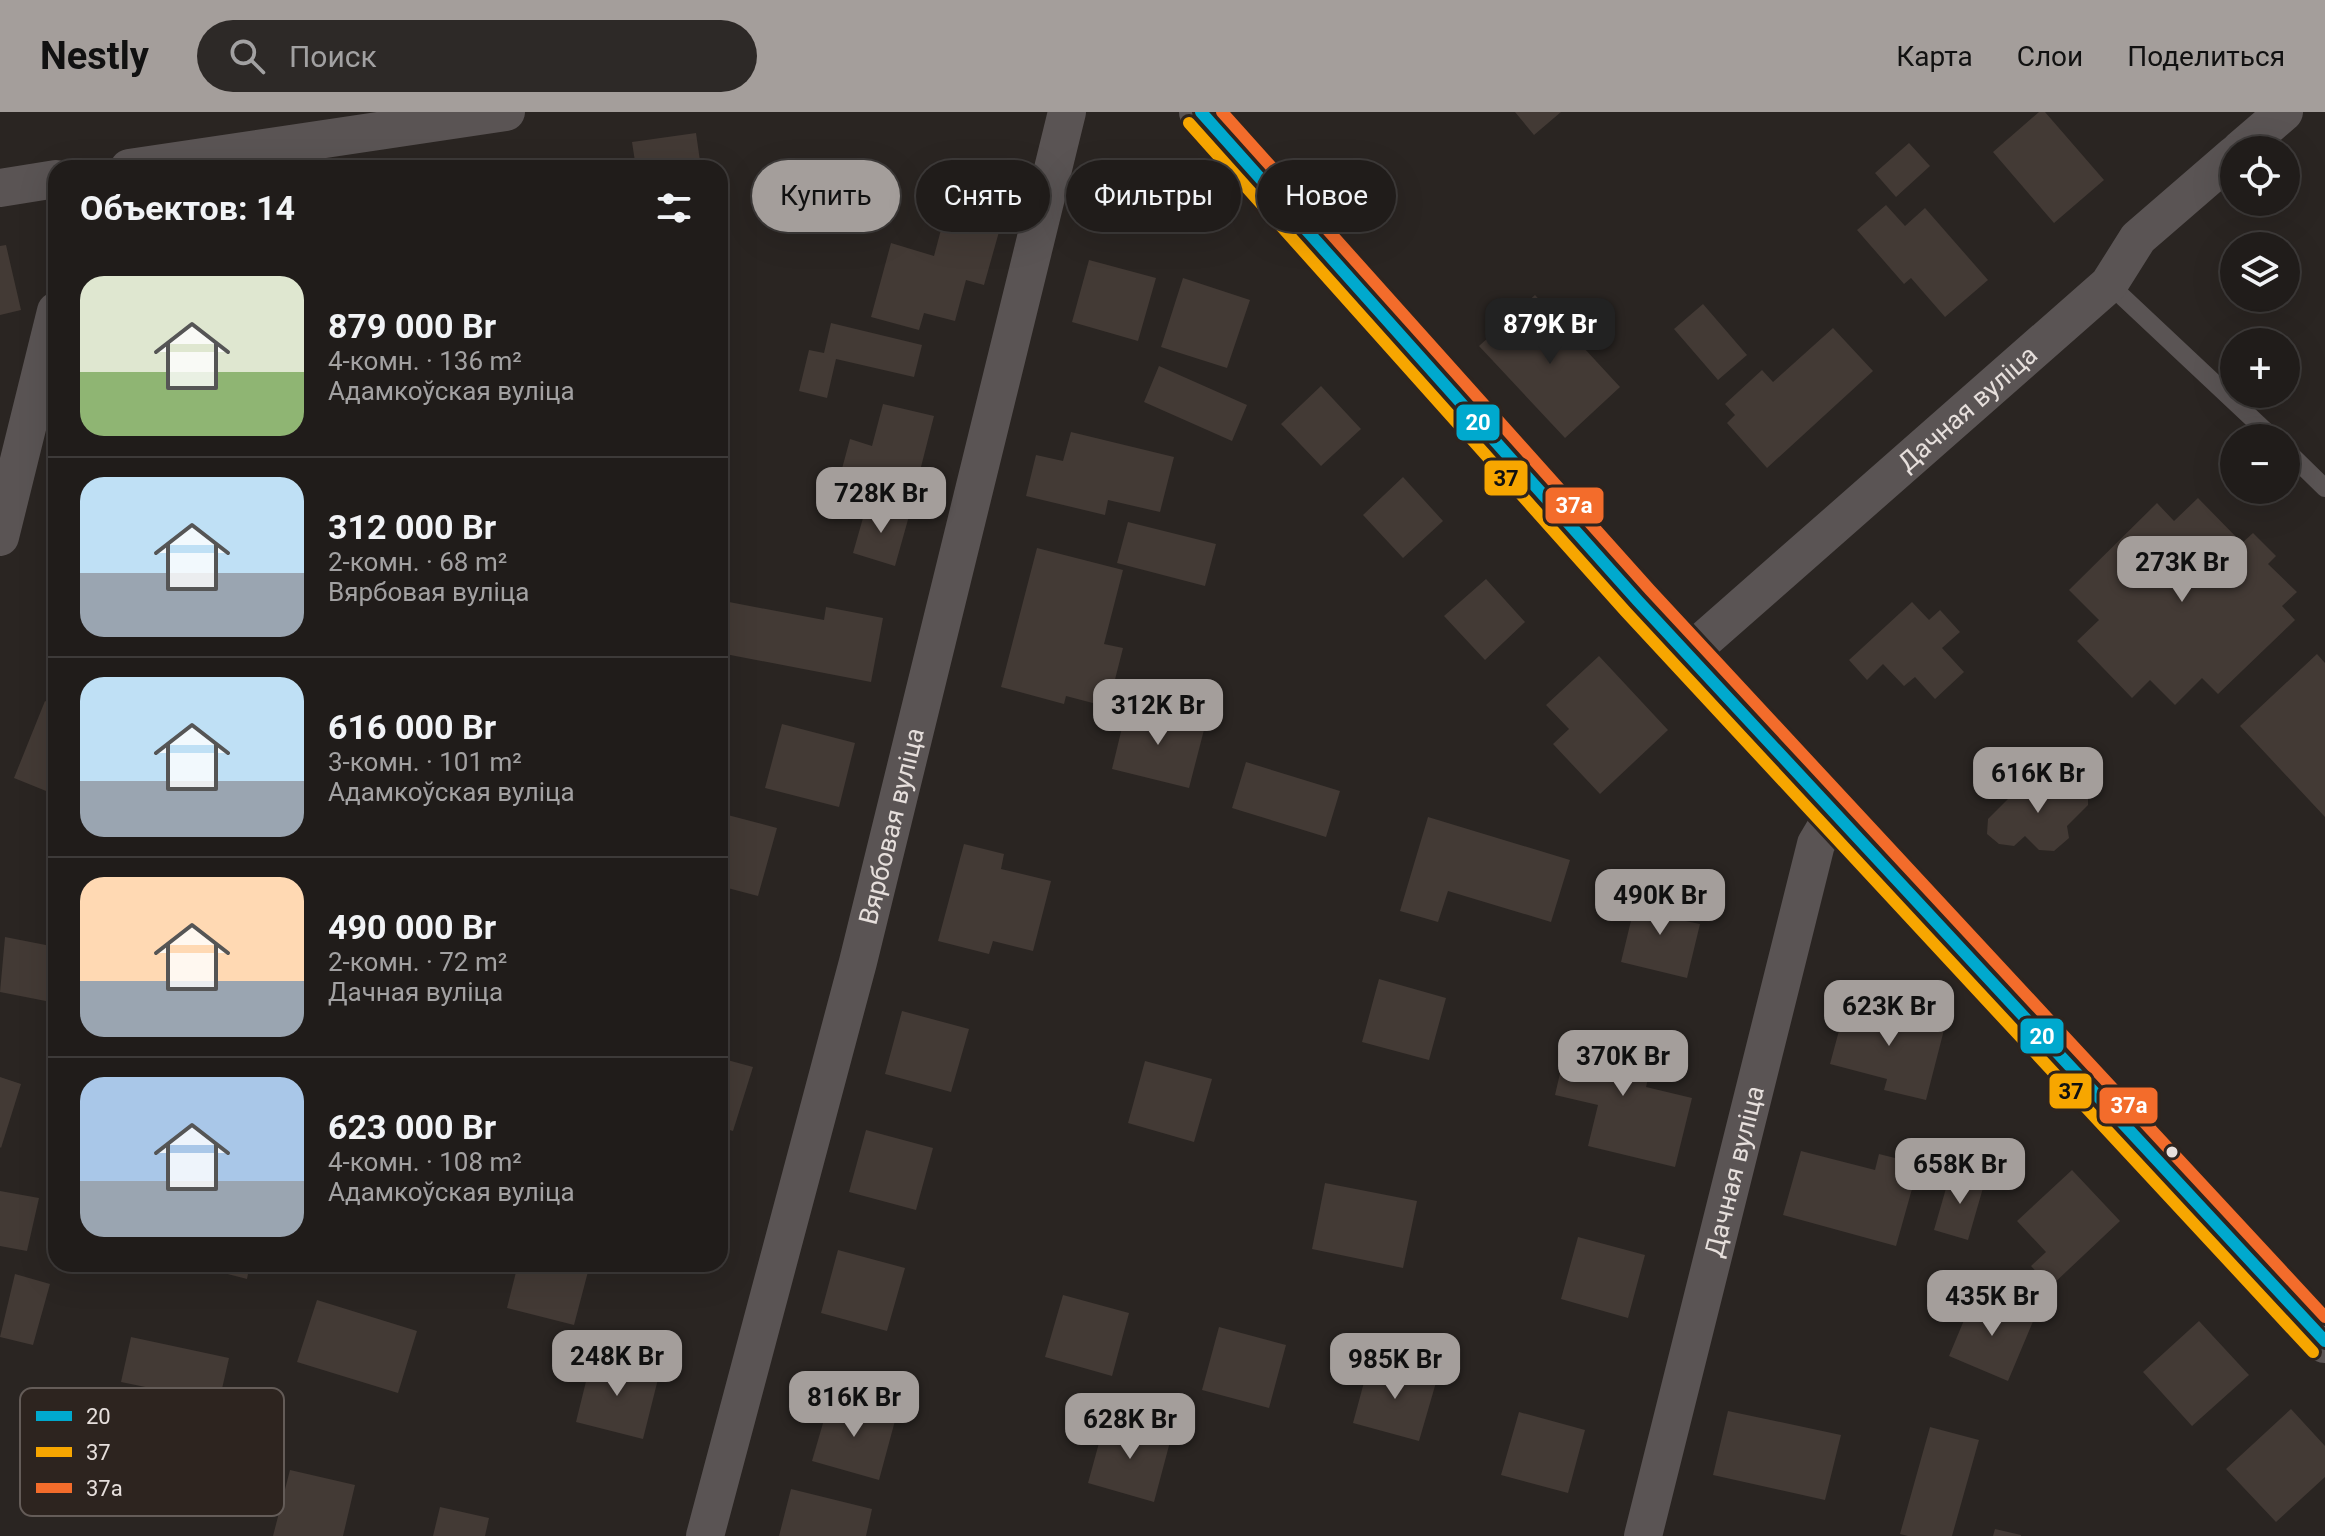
<!DOCTYPE html>
<html lang="ru">
<head>
<meta charset="utf-8">
<style>
  body { margin:0; font-family:Roboto,sans-serif; background:#2d2927; color:#f1f3f6; height:100vh; display:flex; flex-direction:column; font-size:30px; white-space:nowrap }
  * { box-sizing:border-box; margin:0 }
  p { font-size:26px; color:#a2a1a2 }
  .icon { flex:none; width:44px; height:44px; fill:none; stroke:currentColor; stroke-width:2; stroke-linecap:round; stroke-linejoin:round }
  .map { position:relative; flex:1; overflow:hidden }
  .details { position:absolute; left:48px; top:48px; width:680px; height:1112px; display:flex; flex-direction:column; background:#201c1a; border-radius:24px; box-shadow:0 8px 32px #0002,0 0 0 2px #3d3a39 }
  .details>* { flex:none }
  .top-card { position:absolute; left:752px; top:48px; width:760px; height:72px; display:flex; gap:16px }
  .tools { position:absolute; left:2220px; top:24px; display:grid; gap:16px }
  .tools a { display:grid; place-items:center; width:80px; height:80px; border-radius:50%; background:#201c1a; box-shadow:0 8px 32px #0002,0 0 0 2px #3d3a39; font-size:40px }
  .price { position:absolute; translate:-50% -68px; padding:0 18px; border-radius:16px; background:#a49e9b; color:#111; font-size:26px; line-height:52px; filter:drop-shadow(0 2px 4px #0008) }
  .price::after { content:''; position:absolute; left:50%; top:48px; width:24px; height:18px; margin-left:-12px; background:inherit; clip-path:polygon(0 0,100% 0,50% 100%) }
  .price.current { background:#222; color:#fff }
  ul { padding:0; list-style:none }
  li { display:flex; align-items:center; gap:24px; height:200px; padding:0 32px }
  li+li { border-top:2px solid #3d3a39 }
  li span { display:grid; place-items:center; flex:none; width:224px; height:160px; border-radius:24px; color:#555 }
  li>.icon { margin-inline-start:auto }
  span .icon { width:96px; height:96px; fill:#fffc; stroke-width:1 }
  li b { font-size:34px }
  h2 { display:flex; justify-content:space-between; align-items:center; height:96px; padding:0 32px; font-size:34px }
  .chip { padding:0 28px; border-radius:36px; background:#201c1a; box-shadow:0 8px 32px #0002,0 0 0 2px #3d3a39; font-size:28px; line-height:72px }
  .chip.current { background:#a49e9b; color:#111 }
  header { display:flex; align-items:center; gap:48px; box-sizing:border-box; height:112px; padding:0 40px; background:#a49e9b; color:#111 }
  header strong { font-size:38px }
  nav { display:flex; gap:44px; margin-inline-start:auto; font-size:28px }
  .search { width:560px; height:72px; background:#2d2927; display:flex; align-items:center; gap:20px; box-sizing:border-box; padding:0 28px; border-radius:44px; color:#a2a1a2; font-size:30px }
  .map>svg:first-child { display:block }
</style>
</head>
<body>
<header>
<strong>Nestly</strong>
<div class="search"><svg class="icon" aria-label="search" viewBox="0 0 24 24"><circle cx="10" cy="10" r="6"/><path d="M15 15l6 6"/></svg>Поиск</div>
<nav><a>Карта</a><a>Слои</a><a>Поделиться</a></nav>
</header>
<div class="map">
<svg width="2325" height="1424" viewBox="0 0 2325 1424">
  <rect width="100%" height="100%" fill="#2a2522"/>
  <path fill="#433a35" d="M1515,0H1561L1534,23Z
    M2039,0H2045L2104,68L2054,111L1993,40Z
    M696,21L701,56H636L632,30Z
    M1909,31L1930,54L1896,85L1875,61Z
    M951,80L1006,95L984,173L966,168L955,209L924,201L919,218L871,205L891,131L934,144Z
    M1886,93L1905,114L1925,96L1988,168L1945,205L1911,166L1904,172L1857,118Z
    M6,133L21,198L0,203V134Z
    M1089,148L1156,166L1138,229L1072,210Z
    M1183,166L1250,188L1227,256L1161,235Z
    M1535,183L1620,275L1565,326L1479,234Z
    M1703,192L1747,243L1718,268L1674,217Z
    M831,211L922,233L914,265L836,247L827,286L799,279L809,238L824,241Z
    M1833,216L1873,259L1767,356L1727,311L1735,303L1725,292L1762,258L1773,270Z
    M1159,254L1247,293L1232,329L1144,290Z
    M1321,274L1361,317L1321,354L1281,312Z
    M883,292L934,304L910,398L836,379L850,327L872,334Z
    M1071,320L1174,345L1160,400L1108,388L1105,403L1026,384L1036,343L1063,349Z
    M1403,365L1443,409L1403,446L1363,403Z
    M2198,386L2242,431L2253,421L2276,444L2268,452L2297,480L2282,494L2295,508L2218,582L2202,566L2175,593L2150,568L2132,586L2077,529L2099,508L2069,478L2157,391L2174,409Z
    M867,392L909,404L895,454L853,441Z
    M1128,410L1216,432L1205,474L1117,451Z
    M1037,436L1123,458L1104,532L1123,536L1108,595L1066,584L1064,592L1001,575Z
    M1486,467L1525,510L1485,548L1444,504Z
    M729,490L824,508L826,495L883,506L871,570L720,541Z
    M1912,490L1929,508L1940,498L1960,520L1942,536L1964,560L1935,587L1915,565L1904,574L1883,552L1867,568L1849,548Z
    M2317,542L2325,551V705L2240,614Z
    M1599,544L1668,618L1600,682L1553,632L1569,617L1546,593Z
    M45,589L56,594V683L14,666Z
    M1127,595L1205,614L1189,676L1112,657Z
    M782,612L855,631L839,695L765,676Z
    M1246,650L1340,679L1326,725L1232,696Z
    M2031,664L2046,666L2058,680L2065,673L2078,674L2088,682V693L2067,714L2069,726L2054,739L2039,738L2025,724L2014,734L1999,732L1987,722L1988,707Z
    M720,701L777,716L758,784L720,774Z
    M1428,705L1570,748L1551,810L1448,779L1438,810L1400,799Z
    M964,732L1004,742L1001,757L1051,769L1033,839L993,829L989,842L938,829Z
    M1638,780L1680,790L1676,807L1700,812L1687,866L1621,850Z
    M5,825L56,835V891L0,880Z
    M1379,867L1446,886L1429,948L1362,930Z
    M1847,889L1945,914L1926,988L1884,978L1887,967L1830,952Z
    M902,899L969,917L951,980L885,962Z
    M1570,918L1655,937L1646,975L1692,986L1675,1055L1588,1034L1598,993L1555,983Z
    M720,946L753,955L733,1019L720,1015Z
    M1145,949L1212,967L1194,1030L1128,1011Z
    M0,965L21,972L1,1036L0,1035Z
    M866,1018L933,1036L916,1098L849,1080Z
    M1801,1039L1875,1058L1879,1042L1919,1052L1896,1134L1783,1103Z
    M2072,1058L2120,1109L2050,1175L2031,1154L2046,1140L2017,1109Z
    M1951,1059L1985,1069L1968,1128L1934,1118Z
    M1325,1071L1417,1089L1403,1156L1312,1137Z
    M0,1079L39,1086L27,1139L0,1134Z
    M1578,1125L1645,1143L1628,1206L1561,1187Z
    M838,1138L905,1156L887,1219L821,1201Z
    M189,1152H250L247,1167Z
    M518,1152H590L574,1213L507,1196Z
    M15,1162L50,1172L33,1233L0,1225Z
    M1975,1182L2034,1207L2008,1269L1949,1244Z
    M1063,1183L1129,1201L1112,1264L1045,1245Z
    M317,1188L417,1219L398,1281L297,1250Z
    M2199,1209L2249,1263L2192,1314L2143,1260Z
    M1219,1215L1286,1233L1269,1296L1202,1278Z
    M131,1225L229,1246L219,1290L121,1270Z
    M592,1245L659,1263L643,1327L576,1310Z
    M1370,1248L1437,1267L1419,1329L1353,1311Z
    M830,1287L896,1305L879,1368L812,1349Z
    M2291,1297L2325,1334V1365L2276,1410L2226,1357Z
    M1728,1299L1841,1323L1825,1388L1713,1363Z
    M1519,1300L1585,1318L1568,1381L1501,1363Z
    M1105,1309L1171,1326L1154,1390L1088,1371Z
    M1930,1315L1979,1328L1952,1424H1908L1900,1422Z
    M290,1358L355,1373L343,1424H273Z
    M791,1377L872,1397L866,1424H779Z
    M440,1395L489,1406L485,1424H433Z
    M1995,1417L2021,1423V1424H1993Z"/>
  <g fill="none" stroke-linecap="round" stroke-linejoin="round">
    <path stroke="#5a5454" stroke-width="18" d="M2109,172L2273,326
      M2286,338L2325,376"/>
    <g stroke="#5a5454" stroke-width="38">
      <path d="M2240,38L2284,0"/>
      <path d="M129,56L506,0"/>
      <path d="M0,76L56,67"/>
      <path d="M0,425L56,199"/>
      <path id="s1" d="M1688,542L2109,172L2138,126L2234,43"/>
      <path id="s2" d="M705,1424L858,850L1067,0"/>
      <path id="s3" d="M1643,1424L1816,732L1835,700"/>
    </g>
    <path stroke="#5a5454" stroke-width="44" d="M1201,0L1638,489L2325,1229"/>
    <defs>
      <path id="bus-1" d="M1201,0L1638,489L2325,1229"/>
      <path id="bus-2" d="M1189,11L1626,500L2313,1240"/>
      <path id="bus-3" d="M1222,0L1650,478L2325,1205"/>
    </defs>
    <use href="#bus-1" stroke="#2d241f" stroke-width="18"/>
    <use href="#bus-2" stroke="#2d241f" stroke-width="18"/>
    <use href="#bus-3" stroke="#2d241f" stroke-width="18"/>
    <use href="#bus-1" stroke="#00a9ce" stroke-width="12"/>
    <use href="#bus-2" stroke="#f7a600" stroke-width="12"/>
    <use href="#bus-3" stroke="#f36c2b" stroke-width="12"/>
  </g>
  <circle fill="#e6dfdc" stroke="#2d241f" stroke-width="3" cx="2172" cy="1040" r="7"/>
  <g text-anchor="middle" dominant-baseline="central" stroke-width="8" stroke-linejoin="round" paint-order="stroke">
    <g font-size="26" fill="#e6dfdc" stroke="#2d241f">
      <text stroke="none"><textPath href="#s1" startOffset="372">Дачная вуліца</textPath></text>
      <text stroke="none"><textPath href="#s2" startOffset="734">Вярбовая вуліца</textPath></text>
      <text stroke="none"><textPath href="#s3" startOffset="376">Дачная вуліца</textPath></text>
    </g>
  </g>
  <rect x="20" y="1276" width="264" height="128" rx="12" fill="#2d241f" stroke="#645c58" stroke-width="2"/>
  <rect x="36" y="1299" width="36" height="10" fill="#00a9ce"/>
  <rect x="36" y="1335" width="36" height="10" fill="#f7a600"/>
  <rect x="36" y="1371" width="36" height="10" fill="#f36c2b"/>
  <g font-size="22" fill="#e6dfdc">
    <text x="86" y="1312">20</text>
    <text x="86" y="1348">37</text>
    <text x="86" y="1384">37а</text>
  </g>
  <g stroke="#2d241f" stroke-width="3">
    <rect x="1455" y="291" width="46" height="39" rx="8" fill="#00a9ce"/>
    <rect x="1483" y="347" width="46" height="38" rx="8" fill="#f7a600"/>
    <rect x="1544" y="374" width="61" height="39" rx="8" fill="#f36c2b"/>
    <rect x="2019" y="905" width="46" height="38" rx="8" fill="#00a9ce"/>
    <rect x="2048" y="960" width="45" height="38" rx="8" fill="#f7a600"/>
    <rect x="2098" y="974" width="61" height="39" rx="8" fill="#f36c2b"/>
  </g>
  <g font-size="22" text-anchor="middle" font-weight="bold" fill="#fff">
    <text x="1478" y="318">20</text>
    <text x="1574" y="401">37а</text>
    <text x="2042" y="932">20</text>
    <text x="2129" y="1001">37а</text>
  </g>
  <g font-size="22" text-anchor="middle" font-weight="bold" fill="#111">
    <text x="1506" y="374">37</text>
    <text x="2071" y="987">37</text>
  </g>
</svg>
<div class="tools">
<a><svg class="icon" aria-label="locate" viewBox="0 0 24 24"><circle cx="12" cy="12" r="6"/><path d="M12 2v4M12 18v4M2 12h4M18 12h4"/></svg></a>
<a><svg class="icon" aria-label="layers" viewBox="0 0 24 24"><path d="M12 4l9 5-9 5-9-5zM3 14l9 5 9-5"/></svg></a>
<a>+</a>
<a>−</a>
</div>
<b class="price current" style="left:1550px;top:254px">879K Br</b>
<b class="price" style="left:881px;top:423px">728K Br</b>
<b class="price" style="left:2182px;top:492px">273K Br</b>
<b class="price" style="left:1158px;top:635px">312K Br</b>
<b class="price" style="left:2038px;top:703px">616K Br</b>
<b class="price" style="left:1660px;top:825px">490K Br</b>
<b class="price" style="left:1889px;top:936px">623K Br</b>
<b class="price" style="left:1623px;top:986px">370K Br</b>
<b class="price" style="left:1960px;top:1094px">658K Br</b>
<b class="price" style="left:1992px;top:1226px">435K Br</b>
<b class="price" style="left:617px;top:1286px">248K Br</b>
<b class="price" style="left:1395px;top:1289px">985K Br</b>
<b class="price" style="left:854px;top:1327px">816K Br</b>
<b class="price" style="left:1130px;top:1349px">628K Br</b>
<div class="top-card">
<a class="chip current">Купить</a>
<a class="chip">Снять</a>
<a class="chip">Фильтры</a>
<a class="chip">Новое</a>
</div>
<section class="details">
<h2>Объектов: 14<svg class="icon" aria-label="filters" viewBox="0 0 24 24"><path d="M4 7h16M4 17h16"/><circle cx="9" cy="7" r="2"/><circle cx="15" cy="17" r="2"/></svg></h2>
<ul>
<li><span style="background:linear-gradient(#dfe7d0 60%,#8fb573 0)"><svg class="icon" aria-label="home" viewBox="0 0 24 24"><path d="M3 11l9-7 9 7M6 9v11h12V9"/></svg></span><div><b>879 000 Br</b><p>4-комн. · 136 m²</p><p>Адамкоўская вуліца</p></div></li>
<li><span style="background:linear-gradient(#bfe0f5 60%,#9aa5b1 0)"><svg class="icon" aria-label="home" viewBox="0 0 24 24"><path d="M3 11l9-7 9 7M6 9v11h12V9"/></svg></span><div><b>312 000 Br</b><p>2-комн. · 68 m²</p><p>Вярбовая вуліца</p></div></li>
<li><span style="background:linear-gradient(#bfe0f5 65%,#9aa5b1 0)"><svg class="icon" aria-label="home" viewBox="0 0 24 24"><path d="M3 11l9-7 9 7M6 9v11h12V9"/></svg></span><div><b>616 000 Br</b><p>3-комн. · 101 m²</p><p>Адамкоўская вуліца</p></div></li>
<li><span style="background:linear-gradient(#ffd9b3 65%,#9aa5b1 0)"><svg class="icon" aria-label="home" viewBox="0 0 24 24"><path d="M3 11l9-7 9 7M6 9v11h12V9"/></svg></span><div><b>490 000 Br</b><p>2-комн. · 72 m²</p><p>Дачная вуліца</p></div></li>
<li><span style="background:linear-gradient(#a9c7e8 65%,#9aa5b1 0)"><svg class="icon" aria-label="home" viewBox="0 0 24 24"><path d="M3 11l9-7 9 7M6 9v11h12V9"/></svg></span><div><b>623 000 Br</b><p>4-комн. · 108 m²</p><p>Адамкоўская вуліца</p></div></li>
</ul>
</section>
</div>
</body>
</html>
